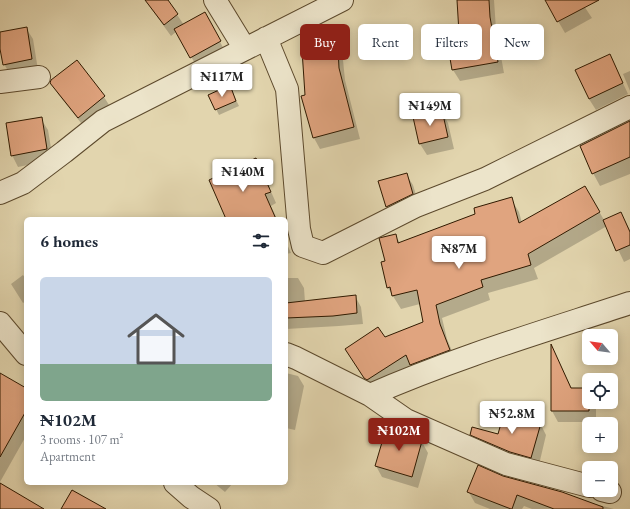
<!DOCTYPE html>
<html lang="en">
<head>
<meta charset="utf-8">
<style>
  body { margin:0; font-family:"EB Garamond",serif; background:#f6f6f7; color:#1f2937; height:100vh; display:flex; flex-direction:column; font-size:15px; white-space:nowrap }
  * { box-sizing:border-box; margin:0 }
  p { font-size:13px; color:#747a83 }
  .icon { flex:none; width:22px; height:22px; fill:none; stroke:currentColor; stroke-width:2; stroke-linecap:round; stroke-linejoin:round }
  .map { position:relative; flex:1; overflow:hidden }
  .details { position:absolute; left:24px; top:217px; width:264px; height:268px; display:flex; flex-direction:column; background:#fff; border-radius:6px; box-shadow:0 2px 10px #0003 }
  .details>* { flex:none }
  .top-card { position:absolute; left:300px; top:24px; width:270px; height:36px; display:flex; gap:8px }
  .needle { width:26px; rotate:298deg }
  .controls { position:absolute; left:582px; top:329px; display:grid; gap:8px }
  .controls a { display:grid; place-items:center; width:36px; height:36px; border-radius:6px; background:#fff; box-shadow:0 2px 10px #0003; font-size:20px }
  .price { position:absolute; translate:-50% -34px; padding:0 9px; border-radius:4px; background:#fff; color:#222; font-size:13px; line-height:26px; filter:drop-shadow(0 1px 2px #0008) }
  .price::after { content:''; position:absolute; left:50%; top:24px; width:12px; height:9px; margin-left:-6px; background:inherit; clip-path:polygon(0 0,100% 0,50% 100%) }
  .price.on { background:#8f2418; color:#fff }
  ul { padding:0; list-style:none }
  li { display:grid; align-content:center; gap:8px; height:212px; padding:0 16px }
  li span { display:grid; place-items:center; height:124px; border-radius:6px; color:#555 }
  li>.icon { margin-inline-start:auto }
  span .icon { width:72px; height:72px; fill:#fffc; stroke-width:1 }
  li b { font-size:17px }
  h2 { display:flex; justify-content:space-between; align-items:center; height:48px; padding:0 16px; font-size:17px }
  .tag { padding:0 14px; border-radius:6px; background:#fff; box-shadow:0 2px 10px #0003; font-size:14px; line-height:36px }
  .tag.on { background:#8f2418; color:#fff }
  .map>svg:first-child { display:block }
</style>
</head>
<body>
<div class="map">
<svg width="630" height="509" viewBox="0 0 630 509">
  <rect width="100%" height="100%" fill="#e2d5ae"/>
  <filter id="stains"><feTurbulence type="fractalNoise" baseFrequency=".005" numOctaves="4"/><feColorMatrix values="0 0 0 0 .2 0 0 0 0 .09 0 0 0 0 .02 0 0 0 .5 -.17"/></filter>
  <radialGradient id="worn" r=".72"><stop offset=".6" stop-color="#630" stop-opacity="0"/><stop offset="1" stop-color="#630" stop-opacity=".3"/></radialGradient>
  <path fill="#0003" d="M145,0H167L184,25H211L226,53L198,69L177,31L171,36Z
    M458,0H494L496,29L504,73L460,81L453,70L448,36L461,33Z
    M546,0H580L592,18L565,33Z
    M26,28L33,39L38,70L11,76L4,64L0,45V33Z
    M337,49L343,60L345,80L360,139L320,149L314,138L303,97L306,96Z
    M610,55L628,94L596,110L589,99Z
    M630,71V91L623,74Z
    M51,82L104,97L111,108L85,128L58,94Z
    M232,92L239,106L219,115L209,95Z
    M441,111L448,123L454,149L427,155L420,144Z
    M41,119L48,130L53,160L18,167L12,155Z
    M630,123V174L600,186L593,173Z
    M255,160L262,171L276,203L271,206L277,219H227Z
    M406,174L413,185L419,205L393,218L387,207L379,182Z
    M585,187L604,220L621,213L630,230V259L624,262L607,226L534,268L538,279L488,293L490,300L442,318L447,339L457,363L372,391L346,350L384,339L424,322L420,304L401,309L388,288L386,261L395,235L400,243L477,214L511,199L519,212L522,223Z
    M286,242L291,253L286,254Z
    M23,275L26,279V301L23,303L11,284Z
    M286,278H298L304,288L305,302L355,296L361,307L363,324L339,326L286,329Z
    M552,348L572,389H589V402H596V422H558L552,411Z
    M286,373L298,376L304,386L295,430L286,428Z
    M0,374L26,389V436L0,482Z
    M540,423L546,435L538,469L478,446L471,435L499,436Z
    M400,432L422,442L428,453L418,488L382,477L376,466Z
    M502,477L580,500L614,509H532L524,506L522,509H490L475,503L468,491Z
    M214,483H233L225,492Z"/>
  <path fill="#e0a47f" stroke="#301a00" d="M145,0H168L178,14L164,25Z
    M457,0H489L490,17L498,62L452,70L446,35L459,33Z
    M545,0H599L557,22Z
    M205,12L221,41L190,58L174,29Z
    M27,27L32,59L3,65L0,49V32Z
    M338,48L339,68L354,127L313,138L301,96L305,95L302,50Z
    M610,54L623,83L589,99L575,70Z
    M77,60L105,96L78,118L50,83L51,80Z
    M230,85L236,101L215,110L208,95Z
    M442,110L448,137L419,144L413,117Z
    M42,117L47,149L11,156L6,123Z
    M630,121V157L592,174L580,146Z
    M256,158L271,192L265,194L276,219H226L209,180Z
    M407,173L413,194L386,207L378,181Z
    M585,186L600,212L528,254L531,265L481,280L483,287L436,305L440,324L450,350L410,365L406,355L367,380L364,378L345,349L378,327L385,337L423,322L417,290L392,296L390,287L387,288L381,262L385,261L379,238L396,234L398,243L475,214L474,208L512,197L519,223Z
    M621,212L630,232V245L616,251L603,220Z
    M356,295L357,313L333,316L286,318V303Z
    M551,344L571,388H589V411H551Z
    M0,373L26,388V411L0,457Z
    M504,413L541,423L531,458L510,452L470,435L472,427L498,434Z
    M388,422L401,431L422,441L412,477L375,466Z
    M478,465L503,476L562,492L603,507V509H554L517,495L512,509H511L467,492Z
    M0,483L44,509H0Z
    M72,490L106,509H61Z"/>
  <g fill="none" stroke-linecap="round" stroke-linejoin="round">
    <defs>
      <path id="minor" d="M215,0L245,49
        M266,38L287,89L299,229L303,246L323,253L416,206L485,179L630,107
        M0,82L39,77
        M0,193L23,183L64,152L103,121L342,0
        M0,323L26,354
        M286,354L296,358L370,395C454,358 542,332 630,303
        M370,395L406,420L506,464L589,486
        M175,483L191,497L209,509
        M602,490L610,492"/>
    </defs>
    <use href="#minor" stroke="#5c492c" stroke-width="24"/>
    <use href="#minor" stroke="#ece4ca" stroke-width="22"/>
  </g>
  <rect width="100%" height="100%" filter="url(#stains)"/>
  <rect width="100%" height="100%" fill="url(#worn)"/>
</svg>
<div class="controls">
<a><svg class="needle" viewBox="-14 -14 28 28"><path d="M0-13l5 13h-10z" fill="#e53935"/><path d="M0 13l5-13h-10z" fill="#747a83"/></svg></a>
<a><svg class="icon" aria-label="locate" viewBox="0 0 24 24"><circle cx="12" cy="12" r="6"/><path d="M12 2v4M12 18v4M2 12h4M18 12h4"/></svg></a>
<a>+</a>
<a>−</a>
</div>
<b class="price" style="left:222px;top:98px">₦117M</b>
<b class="price" style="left:430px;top:127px">₦149M</b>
<b class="price" style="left:243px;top:193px">₦140M</b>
<b class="price" style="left:459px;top:270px">₦87M</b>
<b class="price" style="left:512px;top:435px">₦52.8M</b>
<b class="price on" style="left:399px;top:452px">₦102M</b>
<div class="top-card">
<a class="tag on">Buy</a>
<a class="tag">Rent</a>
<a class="tag">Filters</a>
<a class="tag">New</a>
</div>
<section class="details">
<h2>6 homes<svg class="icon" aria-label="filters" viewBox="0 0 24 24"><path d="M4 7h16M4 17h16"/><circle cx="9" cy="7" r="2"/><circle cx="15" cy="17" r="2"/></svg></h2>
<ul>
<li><span style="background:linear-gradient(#c9d6e8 70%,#7fa58c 0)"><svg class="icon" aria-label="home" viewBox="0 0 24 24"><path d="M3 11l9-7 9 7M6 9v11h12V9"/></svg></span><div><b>₦102M</b><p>3 rooms · 107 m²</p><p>Apartment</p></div></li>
</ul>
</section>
</div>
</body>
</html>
